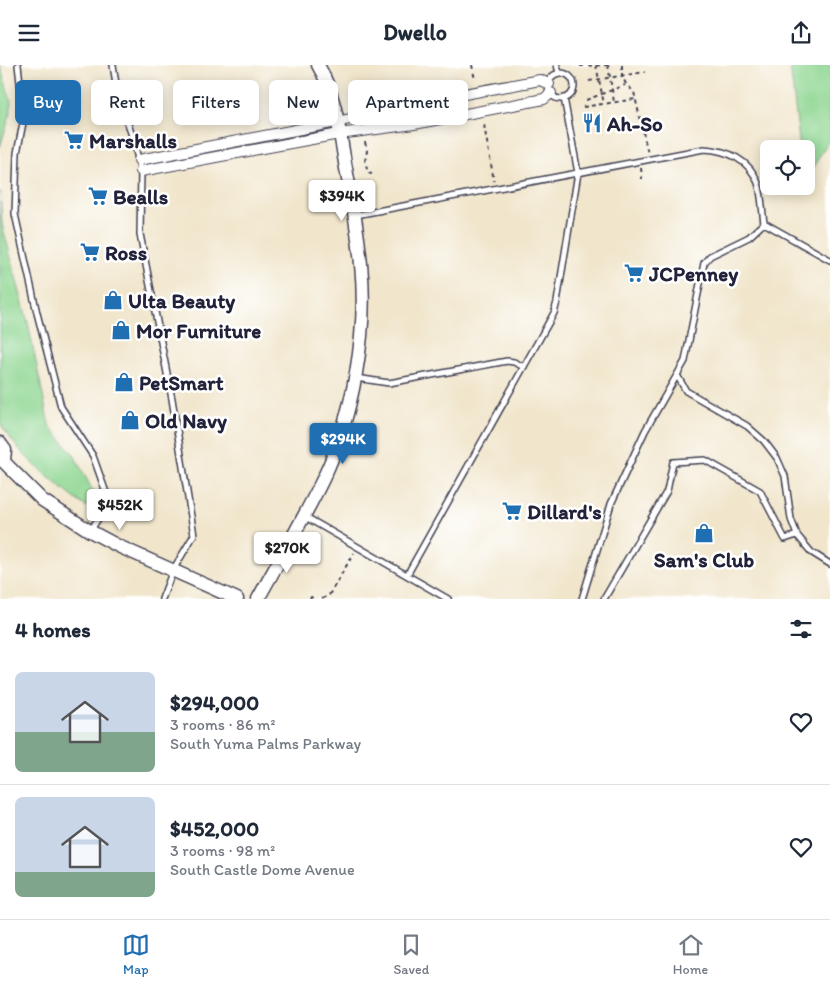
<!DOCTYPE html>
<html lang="en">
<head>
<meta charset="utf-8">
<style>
  body { margin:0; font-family:Itim,sans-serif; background:#f2f2f3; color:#1f2937; height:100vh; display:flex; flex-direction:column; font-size:19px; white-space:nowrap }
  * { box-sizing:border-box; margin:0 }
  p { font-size:16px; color:#747a83 }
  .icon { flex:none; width:28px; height:28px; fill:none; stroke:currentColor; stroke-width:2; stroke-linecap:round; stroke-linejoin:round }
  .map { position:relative; height:534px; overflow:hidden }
  .details { display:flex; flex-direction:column; background:#fff; flex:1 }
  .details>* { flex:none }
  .guide { position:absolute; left:15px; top:15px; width:500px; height:45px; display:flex; gap:10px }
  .tools { position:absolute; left:760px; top:75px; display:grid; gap:10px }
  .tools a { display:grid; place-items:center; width:55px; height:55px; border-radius:8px; background:#fff; box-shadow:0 2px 12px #0003; font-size:25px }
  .price { position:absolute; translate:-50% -42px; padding:0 11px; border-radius:5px; background:#fff; color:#222; font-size:16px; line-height:32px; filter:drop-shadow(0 1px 2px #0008) }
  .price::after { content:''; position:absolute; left:50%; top:30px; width:15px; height:11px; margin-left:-8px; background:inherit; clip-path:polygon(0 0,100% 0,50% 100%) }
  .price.on { background:#1f6fb2; color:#fff }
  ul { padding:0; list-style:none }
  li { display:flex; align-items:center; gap:15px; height:125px; padding:0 15px }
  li+li { border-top:1px solid #e0e1e3 }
  li span { display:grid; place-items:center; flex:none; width:140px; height:100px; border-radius:8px; color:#555 }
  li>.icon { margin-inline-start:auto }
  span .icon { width:60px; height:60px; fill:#fffc; stroke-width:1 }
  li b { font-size:21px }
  h2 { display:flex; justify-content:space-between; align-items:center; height:60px; padding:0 15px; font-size:21px }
  .tag { padding:0 18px; border-radius:8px; background:#fff; box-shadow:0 2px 12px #0003; font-size:18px; line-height:45px }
  .tag.on { background:#1f6fb2; color:#fff }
  header { display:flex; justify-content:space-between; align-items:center; height:65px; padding:0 15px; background:#fff; font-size:22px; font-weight:700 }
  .tabs { display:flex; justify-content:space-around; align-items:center; height:70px; border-top:1px solid #e0e1e3; background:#fff; font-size:14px; color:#747a83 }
  .tabs a { display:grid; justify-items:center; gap:2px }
  .tabs .on { color:#1f6fb2 }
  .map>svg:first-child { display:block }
</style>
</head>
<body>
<header><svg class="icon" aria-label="menu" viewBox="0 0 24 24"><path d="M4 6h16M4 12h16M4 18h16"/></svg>Dwello<svg class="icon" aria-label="share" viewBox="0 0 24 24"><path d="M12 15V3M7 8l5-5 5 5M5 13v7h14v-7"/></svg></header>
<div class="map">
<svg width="830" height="534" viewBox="0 0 830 534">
  <rect width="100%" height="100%" fill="#fff"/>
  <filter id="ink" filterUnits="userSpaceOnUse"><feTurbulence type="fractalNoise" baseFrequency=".02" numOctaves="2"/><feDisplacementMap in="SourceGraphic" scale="10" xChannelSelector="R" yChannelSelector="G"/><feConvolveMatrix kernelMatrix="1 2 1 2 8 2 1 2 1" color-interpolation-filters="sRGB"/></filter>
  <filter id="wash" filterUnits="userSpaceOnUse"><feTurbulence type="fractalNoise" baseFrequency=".0096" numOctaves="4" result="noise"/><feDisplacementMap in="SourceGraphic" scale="20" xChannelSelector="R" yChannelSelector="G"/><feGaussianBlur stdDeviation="1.12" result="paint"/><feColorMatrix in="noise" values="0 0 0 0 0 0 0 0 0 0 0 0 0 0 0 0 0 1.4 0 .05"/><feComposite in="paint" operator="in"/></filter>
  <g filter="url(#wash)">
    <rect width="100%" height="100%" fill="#f1e6cc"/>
    <path fill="#8dd590" stroke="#587c66" d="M0,0L11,36V47L0,82Z
      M790,0H830V73L806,115V84H800Z
      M0,126L2,159L28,258L49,360L74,390L95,430L91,438L86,442C56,419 19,391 0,358Z"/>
  </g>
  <g filter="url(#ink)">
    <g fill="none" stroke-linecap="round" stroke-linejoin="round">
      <defs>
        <path id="service" d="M18,0L24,53L17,88L15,149L37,248L61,342L93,391L109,436L91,465
          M113,0L117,25L133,74L141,106L140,169L172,334L194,470L173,505L162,534
          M557,0L559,8
          M548 21a13 13 0 1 1 26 0a13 13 0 1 1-26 0Z
          M356,150L704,84C727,85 750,95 758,118C762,130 762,145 764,158
          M830,195L764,158L749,172L710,191L704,198L685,296L677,310L686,326L747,361L764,376L777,393L785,411L791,454L797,470L811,487L830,499
          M356,313L389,318L507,296L514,297L524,302
          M304,451L448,534
          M407,510L554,248L557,237L578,108L564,33
          M582,534L611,439L645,366L677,310
          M604,534L667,426L673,397L705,395L760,426L785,474L797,470"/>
        <path id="minor" d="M139,95L337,57L422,37L540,15L549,19
          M141,106L339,69L414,59L544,34L551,28"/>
        <path id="tertiary" d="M0,378L5,385L4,395
          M0,393L42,435L90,466L118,481L237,534
          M258,534C280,494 303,455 323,414C353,352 368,267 361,199C358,169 353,139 347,109C340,72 337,32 318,0"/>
      </defs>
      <use href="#service" stroke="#413f51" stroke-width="8"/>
      <use href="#minor" stroke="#413f51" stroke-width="12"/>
      <use href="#tertiary" stroke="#413f51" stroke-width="15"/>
      <path stroke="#413f51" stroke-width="2" stroke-dasharray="4 4" stroke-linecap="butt" d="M472,0L475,15
        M596,0L604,39
        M608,0L614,37
        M622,0V11L626,19L634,27L648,89
        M580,1L612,0
        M589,16L645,7
        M586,35L625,20
        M583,42L636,34
        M484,60L494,116
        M365,77L367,86L365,96L368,108L372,109
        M641,103L642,114
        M310,534L311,532L315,534
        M322,534L329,530L354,488"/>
      <use href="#service" stroke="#fff" stroke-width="5"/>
      <use href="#minor" stroke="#fff" stroke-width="10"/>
      <use href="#tertiary" stroke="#fff" stroke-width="12"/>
    </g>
  </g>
  <defs>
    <symbol id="restaurant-bare" viewBox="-9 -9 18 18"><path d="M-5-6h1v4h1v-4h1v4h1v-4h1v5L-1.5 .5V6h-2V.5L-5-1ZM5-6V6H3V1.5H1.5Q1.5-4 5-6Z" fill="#1f6fb2" stroke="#fff" stroke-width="2.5" paint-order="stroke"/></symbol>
    <symbol id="supermarket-bare" viewBox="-9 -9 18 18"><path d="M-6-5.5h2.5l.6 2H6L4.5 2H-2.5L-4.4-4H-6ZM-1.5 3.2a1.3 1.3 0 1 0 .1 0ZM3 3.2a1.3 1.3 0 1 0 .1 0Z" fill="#1f6fb2" stroke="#fff" stroke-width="2.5" paint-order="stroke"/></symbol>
    <symbol id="shop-bare" viewBox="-9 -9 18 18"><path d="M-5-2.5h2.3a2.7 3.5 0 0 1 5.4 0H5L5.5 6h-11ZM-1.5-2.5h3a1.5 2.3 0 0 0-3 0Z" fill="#1f6fb2" stroke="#fff" stroke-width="2.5" paint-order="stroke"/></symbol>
  </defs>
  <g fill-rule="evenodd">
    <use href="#restaurant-bare" x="578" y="44" width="28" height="28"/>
    <use href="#supermarket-bare" x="60" y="61" width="28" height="28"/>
    <use href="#supermarket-bare" x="84" y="117" width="28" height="28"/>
    <use href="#supermarket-bare" x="76" y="173" width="28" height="28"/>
    <use href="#supermarket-bare" x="620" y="194" width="28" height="28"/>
    <use href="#shop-bare" x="99" y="221" width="28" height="28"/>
    <use href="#shop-bare" x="107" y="251" width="28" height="28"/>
    <use href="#shop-bare" x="110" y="303" width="28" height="28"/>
    <use href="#shop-bare" x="116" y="341" width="28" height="28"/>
    <use href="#supermarket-bare" x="498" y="432" width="28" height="28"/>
    <use href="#shop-bare" x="690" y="454" width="28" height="28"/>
  </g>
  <g text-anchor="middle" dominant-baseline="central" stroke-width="5" stroke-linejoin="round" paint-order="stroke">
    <g font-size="21" font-weight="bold" fill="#22223b" stroke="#fff" text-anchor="start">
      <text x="607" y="58">Ah-So</text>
      <text x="89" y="75">Marshalls</text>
      <text x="113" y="131">Bealls</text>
      <text x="105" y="187">Ross</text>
      <text x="649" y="208">JCPenney</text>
      <text x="128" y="235">Ulta Beauty</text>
      <text x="136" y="265">Mor Furniture</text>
      <text x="139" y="317">PetSmart</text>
      <text x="145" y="355">Old Navy</text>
      <text x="527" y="446">Dillard's</text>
      <text x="704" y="494" text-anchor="middle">Sam's Club</text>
    </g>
  </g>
</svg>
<div class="tools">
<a><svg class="icon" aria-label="locate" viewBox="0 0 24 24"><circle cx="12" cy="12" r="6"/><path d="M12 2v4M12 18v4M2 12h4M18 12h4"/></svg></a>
</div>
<b class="price" style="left:342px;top:157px">$394K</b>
<b class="price on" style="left:343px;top:400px">$294K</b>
<b class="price" style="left:120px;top:466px">$452K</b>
<b class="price" style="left:287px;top:509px">$270K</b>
<div class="guide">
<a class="tag on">Buy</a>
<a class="tag">Rent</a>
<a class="tag">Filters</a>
<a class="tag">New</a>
<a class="tag">Apartment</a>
</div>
</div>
<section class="details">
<h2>4 homes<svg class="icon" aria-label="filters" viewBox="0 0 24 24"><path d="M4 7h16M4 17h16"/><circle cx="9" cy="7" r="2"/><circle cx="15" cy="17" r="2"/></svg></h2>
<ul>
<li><span style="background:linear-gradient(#c9d6e8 60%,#7fa58c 0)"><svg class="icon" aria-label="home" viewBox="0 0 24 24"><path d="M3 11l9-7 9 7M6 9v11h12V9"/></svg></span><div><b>$294,000</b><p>3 rooms · 86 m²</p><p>South Yuma Palms Parkway</p></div><svg class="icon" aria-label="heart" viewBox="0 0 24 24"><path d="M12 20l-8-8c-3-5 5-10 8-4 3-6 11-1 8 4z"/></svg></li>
<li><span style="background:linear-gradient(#c9d6e8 75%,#7fa58c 0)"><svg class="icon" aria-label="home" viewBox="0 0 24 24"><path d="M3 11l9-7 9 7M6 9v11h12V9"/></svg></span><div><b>$452,000</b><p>3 rooms · 98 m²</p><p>South Castle Dome Avenue</p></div><svg class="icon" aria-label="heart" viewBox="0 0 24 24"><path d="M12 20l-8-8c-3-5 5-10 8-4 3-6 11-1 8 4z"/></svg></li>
</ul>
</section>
<nav class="tabs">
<a class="on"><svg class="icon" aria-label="map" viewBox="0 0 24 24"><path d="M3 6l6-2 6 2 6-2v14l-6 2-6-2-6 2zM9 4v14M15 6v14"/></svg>Map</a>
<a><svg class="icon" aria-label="saved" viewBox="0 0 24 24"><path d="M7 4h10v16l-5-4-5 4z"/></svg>Saved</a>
<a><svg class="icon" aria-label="home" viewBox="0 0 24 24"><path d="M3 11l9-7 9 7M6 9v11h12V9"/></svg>Home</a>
</nav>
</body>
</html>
